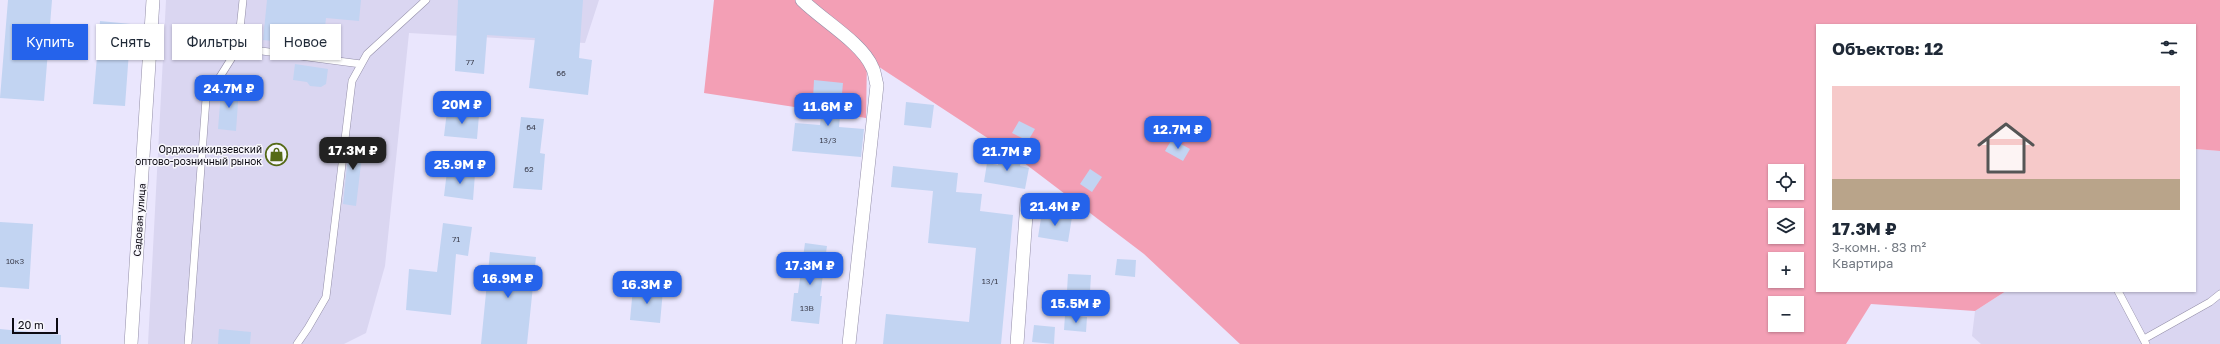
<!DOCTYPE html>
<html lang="ru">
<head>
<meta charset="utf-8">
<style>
  body { margin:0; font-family:"Golos Text",sans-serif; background:#f2f2f3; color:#1f2937; height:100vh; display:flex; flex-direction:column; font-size:15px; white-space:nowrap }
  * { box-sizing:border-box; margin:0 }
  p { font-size:13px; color:#747a83 }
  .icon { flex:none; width:22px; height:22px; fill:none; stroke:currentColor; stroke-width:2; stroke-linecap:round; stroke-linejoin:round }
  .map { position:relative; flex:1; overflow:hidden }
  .drawer { position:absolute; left:1816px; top:24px; width:380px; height:268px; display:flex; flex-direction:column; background:#fff; border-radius:0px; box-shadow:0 1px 3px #0004 }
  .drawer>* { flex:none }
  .top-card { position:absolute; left:12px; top:24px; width:380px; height:36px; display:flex; gap:8px }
  .controls { position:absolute; left:1768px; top:164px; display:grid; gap:8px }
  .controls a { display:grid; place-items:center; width:36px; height:36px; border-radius:0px; background:#fff; box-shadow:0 1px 3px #0004; font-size:20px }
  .scale { position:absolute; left:12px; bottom:10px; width:46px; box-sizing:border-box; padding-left:4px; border:2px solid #0c0a13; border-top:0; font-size:11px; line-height:14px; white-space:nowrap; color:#0c0a13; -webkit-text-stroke:3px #f7f6fc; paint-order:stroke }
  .price { position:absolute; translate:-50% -34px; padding:0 9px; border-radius:8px; background:#2563eb; color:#fff; font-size:13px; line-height:26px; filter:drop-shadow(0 1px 2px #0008) }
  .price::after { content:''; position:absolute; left:50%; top:24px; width:12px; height:9px; margin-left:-6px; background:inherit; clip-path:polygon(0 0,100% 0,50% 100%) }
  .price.active { background:#222; color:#fff }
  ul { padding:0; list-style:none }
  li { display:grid; align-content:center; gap:8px; height:212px; padding:0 16px }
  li+li { border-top:1px solid #e0e1e3 }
  li span { display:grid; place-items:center; height:124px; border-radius:0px; color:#555 }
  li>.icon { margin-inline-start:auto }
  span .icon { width:72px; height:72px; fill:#fffc; stroke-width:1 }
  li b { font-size:17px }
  h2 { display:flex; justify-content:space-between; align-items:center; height:48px; padding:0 16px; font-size:17px }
  .chip { padding:0 14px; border-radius:0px; background:#fff; box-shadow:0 1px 3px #0004; font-size:14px; line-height:36px }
  .chip.active { background:#2563eb; color:#fff }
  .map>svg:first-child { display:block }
</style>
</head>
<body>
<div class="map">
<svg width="2220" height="344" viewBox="0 0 2220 344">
  <rect width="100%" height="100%" fill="#eae6fd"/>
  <path fill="#dad6f1" d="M166,0H599L585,43L409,33L385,266L366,333L344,344H148Z
    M2195,149L2220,151V344H1981L1972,336L1975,311L2006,291H2195Z"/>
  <path fill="#f39fb5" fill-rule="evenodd" d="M714,0H2220V151L2195,149V25H1817V291H2006L1975,311L1871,304L1846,344H1240L1144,254L1015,156L867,59L866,118L704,93ZM1775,171H1797V193H1775ZM1775,215H1797V237H1775ZM1775,259H1797V281H1775ZM1775,303H1797V325H1775Z"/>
  <path fill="#c2d4f2" d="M8,0H52L44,101L0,98Z
    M267,0H361L359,21L326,18L323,46L263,40Z
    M458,0H583L579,58L592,60L588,95L529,88L535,38L487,35L484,74L455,71Z
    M100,21L131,24L125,106L93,104Z
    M177,27L207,30L204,56L174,53Z
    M295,64L328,69L326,84L321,87L310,86L307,82L293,80Z
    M814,80L843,83L839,127L864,129L861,157L792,151L795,123L820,125L823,100L813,99Z
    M230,87L239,88L236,131L218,129L221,92Z
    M906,102L934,105L931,128L904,125Z
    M447,111L479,115L477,139L444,136Z
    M521,117L544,119L540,153L545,154L542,190L513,188Z
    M1019,121L1035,129L1028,141L1012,133Z
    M350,137L364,139L356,206L343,204Z
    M1172,139L1190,149L1183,161L1165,151Z
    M1000,152L1022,156L1020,166L1029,168L1025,189L984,182L987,163L998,165Z
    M893,166L958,173L956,192L982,194L980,211L1013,215L1001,344H883L886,314L969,322L976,248L928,243L933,191L891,187Z
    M1090,169L1102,177L1092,192L1080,184Z
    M447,171L475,174L473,200L444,196Z
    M1042,212L1072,217L1068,242L1038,237Z
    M0,222L33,224L29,289L0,287Z
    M443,223L472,227L468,256L456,254L451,315L406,310L409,269L437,272Z
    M805,243L827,246L820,296H822L819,324L791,321L794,293H798Z
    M490,252L536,257L527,344H481Z
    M1117,259L1136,260L1135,277L1115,275Z
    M1068,274L1091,275L1090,292L1067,291Z
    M633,288L663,290L660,323L630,320Z
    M1065,315L1087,317L1086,332L1064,330Z
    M1034,325L1055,327L1054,344L1032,342Z
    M0,329L61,335V344H0Z
    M219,329L251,332L250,344H218Z"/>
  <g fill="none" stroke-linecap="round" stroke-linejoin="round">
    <defs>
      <path id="service" d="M238,48L361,64
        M2118,291L2146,344
        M2144,339L2210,302L2220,294
        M188,344L206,99L238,48L243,0
        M297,344L308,328L326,297L352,81L367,54L426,0"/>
      <path id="minor" d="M802,0C822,20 862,43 872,67C875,72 875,79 877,85L849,344
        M131,344L153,0
        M1017,344L1027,201"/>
    </defs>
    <use href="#service" stroke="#938ea8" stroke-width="8"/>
    <use href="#minor" stroke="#938ea8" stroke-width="14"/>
    <use href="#service" stroke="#fff" stroke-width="7"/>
    <use href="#minor" stroke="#fff" stroke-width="13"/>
  </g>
  <defs>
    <symbol id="shop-ring" viewBox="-11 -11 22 22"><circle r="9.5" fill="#f7f6fc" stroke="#556a17" stroke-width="1.5"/><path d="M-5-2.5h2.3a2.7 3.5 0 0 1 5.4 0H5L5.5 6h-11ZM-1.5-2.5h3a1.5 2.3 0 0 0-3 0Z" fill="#556a17"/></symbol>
  </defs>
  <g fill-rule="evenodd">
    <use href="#shop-ring" x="264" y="142" width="25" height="25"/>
  </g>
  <g text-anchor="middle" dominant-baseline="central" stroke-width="3" stroke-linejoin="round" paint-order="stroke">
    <g font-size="8" fill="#3a3c4b">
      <text x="470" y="62">77</text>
      <text x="561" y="73">66</text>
      <text x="531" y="127">64</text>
      <text x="828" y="140">13/3</text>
      <text x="529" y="169">62</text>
      <text x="456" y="239">71</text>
      <text x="15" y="261">10к3</text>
      <text x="990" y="281">13/1</text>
      <text x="807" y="308">13В</text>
    </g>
    <g font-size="10" fill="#0c0a13" stroke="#f7f6fc" text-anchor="end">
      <text x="262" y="149">Орджоникидзевский<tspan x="262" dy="12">оптово-розничный рынок</tspan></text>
    </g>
    <g font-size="10" fill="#0c0a13" stroke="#f7f6fc">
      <text transform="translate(139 220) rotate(-86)">Садовая улица</text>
    </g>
  </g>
</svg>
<div class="controls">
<a><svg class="icon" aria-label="locate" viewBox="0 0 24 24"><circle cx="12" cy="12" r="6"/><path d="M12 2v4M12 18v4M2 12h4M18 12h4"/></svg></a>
<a><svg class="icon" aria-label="layers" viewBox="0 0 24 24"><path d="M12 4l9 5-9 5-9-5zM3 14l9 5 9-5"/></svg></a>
<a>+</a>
<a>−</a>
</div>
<div class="scale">20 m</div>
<b class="price" style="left:229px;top:109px">24.7M ₽</b>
<b class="price" style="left:462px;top:125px">20M ₽</b>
<b class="price" style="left:828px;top:127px">11.6M ₽</b>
<b class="price" style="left:1178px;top:150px">12.7M ₽</b>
<b class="price active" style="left:353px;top:171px">17.3M ₽</b>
<b class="price" style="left:1007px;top:172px">21.7M ₽</b>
<b class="price" style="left:460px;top:185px">25.9M ₽</b>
<b class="price" style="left:1055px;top:227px">21.4M ₽</b>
<b class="price" style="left:810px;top:286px">17.3M ₽</b>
<b class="price" style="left:508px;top:299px">16.9M ₽</b>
<b class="price" style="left:647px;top:305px">16.3M ₽</b>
<b class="price" style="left:1076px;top:324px">15.5M ₽</b>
<div class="top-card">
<a class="chip active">Купить</a>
<a class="chip">Снять</a>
<a class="chip">Фильтры</a>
<a class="chip">Новое</a>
</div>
<section class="drawer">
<h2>Объектов: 12<svg class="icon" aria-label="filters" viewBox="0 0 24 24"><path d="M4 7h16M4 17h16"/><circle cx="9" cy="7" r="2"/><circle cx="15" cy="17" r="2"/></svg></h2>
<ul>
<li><span style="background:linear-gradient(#f6c9c9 75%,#b9a48a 0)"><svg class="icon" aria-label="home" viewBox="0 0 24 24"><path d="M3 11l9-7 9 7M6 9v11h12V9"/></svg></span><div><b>17.3M ₽</b><p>3-комн. · 83 m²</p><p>Квартира</p></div></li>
</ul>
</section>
</div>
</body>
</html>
